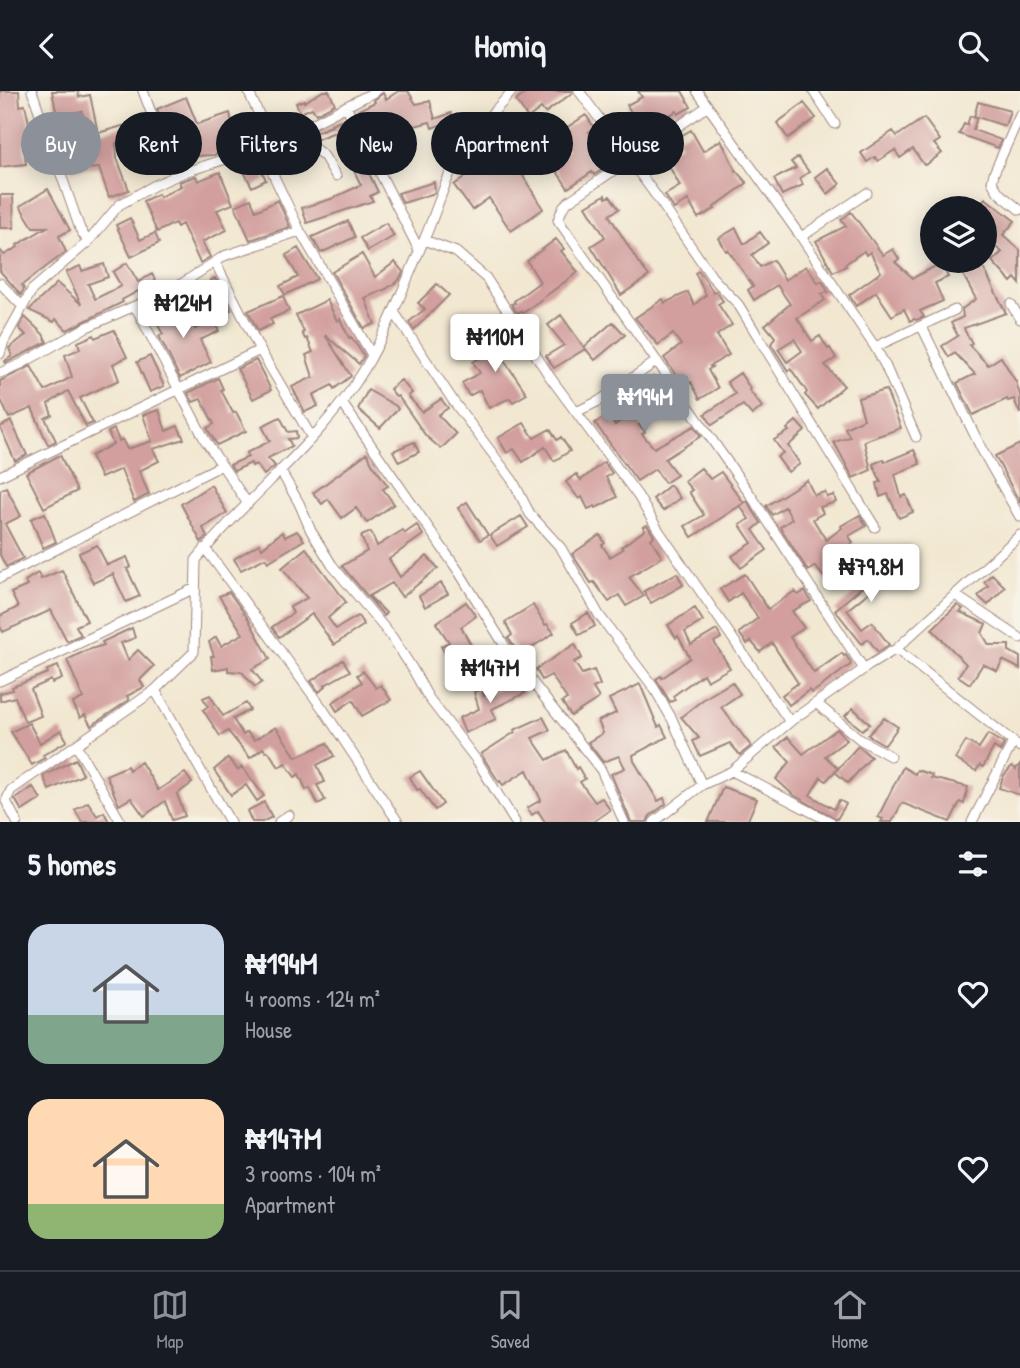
<!DOCTYPE html>
<html lang="en">
<head>
<meta charset="utf-8">
<style>
  body { margin:0; font-family:"Patrick Hand",sans-serif; background:#242831; color:#f1f3f6; height:100vh; display:flex; flex-direction:column; font-size:26px; white-space:nowrap }
  * { box-sizing:border-box; margin:0 }
  p { font-size:23px; color:#9ea1a6 }
  .icon { flex:none; width:38px; height:38px; fill:none; stroke:currentColor; stroke-width:2; stroke-linecap:round; stroke-linejoin:round }
  .map { position:relative; height:731px; overflow:hidden }
  .sheet { display:flex; flex-direction:column; background:#171b24; flex:1 }
  .sheet>* { flex:none }
  .hud { position:absolute; left:21px; top:21px; width:978px; height:63px; display:flex; gap:14px }
  .controls { position:absolute; left:920px; top:105px; display:grid; gap:14px }
  .controls a { display:grid; place-items:center; width:77px; height:77px; border-radius:50%; background:#171b24; box-shadow:0 4px 18px #0003; font-size:35px }
  .price { position:absolute; translate:-50% -60px; padding:0 16px; border-radius:7px; background:#fff; color:#222; font-size:23px; line-height:46px; filter:drop-shadow(0 2px 4px #0008) }
  .price::after { content:''; position:absolute; left:50%; top:42px; width:21px; height:16px; margin-left:-10px; background:inherit; clip-path:polygon(0 0,100% 0,50% 100%) }
  .price.on { background:#8c9099; color:#fff }
  ul { padding:0; list-style:none }
  li { display:flex; align-items:center; gap:21px; height:175px; padding:0 28px }
  li span { display:grid; place-items:center; flex:none; width:196px; height:140px; border-radius:21px; color:#555 }
  li>.icon { margin-inline-start:auto }
  span .icon { width:84px; height:84px; fill:#fffc; stroke-width:1 }
  li b { font-size:30px }
  h2 { display:flex; justify-content:space-between; align-items:center; height:84px; padding:0 28px; font-size:30px }
  .chip { padding:0 24px; border-radius:32px; background:#171b24; box-shadow:0 4px 18px #0003; font-size:24px; line-height:63px }
  .chip.on { background:#8c9099; color:#fff }
  header { display:flex; justify-content:space-between; align-items:center; height:91px; padding:0 28px; background:#171b24; font-size:32px; font-weight:700 }
  .tab-bar { display:flex; justify-content:space-around; align-items:center; height:98px; border-top:2px solid #363941; background:#171b24; font-size:19px; color:#9ea1a6 }
  .tab-bar a { display:grid; justify-items:center; gap:4px }
  .tab-bar .on { color:#8c9099 }
  .map>svg:first-child { display:block }
</style>
</head>
<body>
<header><svg class="icon" aria-label="back" viewBox="0 0 24 24"><path d="M15 5l-7 7 7 7"/></svg>Homiq<svg class="icon" aria-label="search" viewBox="0 0 24 24"><circle cx="10" cy="10" r="6"/><path d="M15 15l6 6"/></svg></header>
<div class="map">
<svg width="1020" height="731" viewBox="0 0 1020 731">
  <rect width="100%" height="100%" fill="#f7f3e8"/>
  <filter id="ink" filterUnits="userSpaceOnUse"><feTurbulence type="fractalNoise" baseFrequency=".0143" numOctaves="2"/><feDisplacementMap in="SourceGraphic" scale="14" xChannelSelector="R" yChannelSelector="G"/><feConvolveMatrix kernelMatrix="1 2 1 2 8 2 1 2 1" color-interpolation-filters="sRGB"/></filter>
  <filter id="wash" filterUnits="userSpaceOnUse"><feTurbulence type="fractalNoise" baseFrequency=".00686" numOctaves="4" result="noise"/><feDisplacementMap in="SourceGraphic" scale="28" xChannelSelector="R" yChannelSelector="G"/><feGaussianBlur stdDeviation="1.57" result="paint"/><feColorMatrix in="noise" values="0 0 0 0 0 0 0 0 0 0 0 0 0 0 0 0 0 1.4 0 .05"/><feComposite in="paint" operator="in"/></filter>
  <g filter="url(#wash)">
    <rect width="100%" height="100%" fill="#f2e8d2"/>
    <g id="blocks">
      <path fill="#d29f9e" fill-rule="evenodd" d="M0,0H19L20,15L25,14L30,36L36,35L39,50L24,53L26,73L0,76Z
        M52,0H78L79,6L90,4L98,42L140,30L144,42L116,52L117,67L129,99L109,106L99,77L71,79L70,64L91,62L82,20L57,25Z
        M323,0H329L335,13L316,23L312,17L300,22L296,12L304,9V11Z
        M399,0H408L416,13L430,10L435,28L451,22L454,29L432,37L430,31L403,38L411,55L381,69L357,20L375,11L374,9L383,2L386,8Z
        M528,0H572V2L545,22L541,17L528,27L516,10Z
        M638,0H682L691,16L678,23L677,20L657,31L660,37L644,45L627,14L642,6Z
        M186,6L197,33L230,22L233,36L238,35L245,53L214,64L175,66L171,54L179,52L176,28L163,33L157,18Z
        M978,11L1010,20L1005,35L977,26L973,39L1001,49L998,57L959,43L964,33L967,34L970,25L976,26H974Z
        M804,12L816,27L788,47L777,32Z
        M586,24L595,38L589,41L608,71L600,76L602,79L594,84L592,81L568,97L550,70L568,59L557,43Z
        M924,27L940,49L934,53L942,62L927,73L924,74L913,58L900,67L895,59L878,70L875,66L867,71L861,62L893,40L897,45Z
        M343,28L378,101L370,105L373,110L307,132L302,117L331,108L361,94L335,41L315,49L311,43L332,35L331,33Z
        M691,39L703,60L721,49L736,80L747,92L714,116L715,118L698,127L688,109L674,118L665,104L680,95L663,64L681,54L677,47Z
        M522,65L532,79L523,85L543,118L511,140L489,107L472,119L454,94L486,71L491,80L507,68L511,73Z
        M798,66L809,81L800,87L803,94L782,104L774,88L796,77L791,71Z
        M258,72L266,89L252,96L243,79Z
        M827,77L840,93L828,103L815,86Z
        M220,81L233,113L217,119L227,139L202,151L210,166L200,172L182,133L177,136L175,132L157,141L143,110L158,103L160,106L181,95L179,91L187,88L196,85L198,90Z
        M434,91L435,102L403,112L398,102Z
        M48,98L70,139L59,145L66,161L22,194L24,198L21,204L0,180V159L4,164L18,156L17,154L47,136H33L20,115Z
        M0,104H13L14,137H0Z
        M605,104L606,107L610,105L619,118L609,124L638,171L649,185L621,204L591,155L605,146L586,115Z
        M985,107L1015,130L1003,144L1020,159V193L1015,187L1011,191L992,170L1002,161L985,148V138L992,130L985,125V117H976Z
        M251,108L256,120L278,109L290,136L250,149L235,115Z
        M851,121L883,164L893,158L899,168L895,171L913,187L941,172L948,186L935,192L943,210L920,220L924,226L916,229L914,228L910,230L904,218L892,225L876,201L856,215L849,204L881,181L870,161L866,164L864,160L845,173L846,175L833,181L816,150L846,135L841,129Z
        M130,127L140,149L155,142L159,152L131,166L116,134Z
        M348,130L355,146L321,162L312,146Z
        M386,132L394,145L368,160L360,147Z
        M736,137L744,153L760,141L768,152L752,164L760,176L773,169L785,189L806,175L818,192L822,190L824,193L828,201L821,203L825,209L797,227L812,250L820,245L828,258L830,257L836,267L825,274L844,295L818,318L805,304L807,301L793,281L790,278L788,280L771,253L775,246L765,234L790,213L777,194L754,209L748,199L753,195L728,159L726,160L719,147ZM794,248L802,260L787,271L778,258Z
        M556,148L564,158L561,160L578,181L523,222L521,220L517,222L511,213L515,212L514,210L540,191L527,170Z
        M298,157L317,188L285,204L280,195L298,186L286,164Z
        M362,163L375,186L395,171L403,181L399,189L386,198L365,207L375,233L364,237L332,181Z
        M976,170H980L1006,222L964,237L965,240L972,252L969,254L988,274L1001,266L1016,291L1020,304V323L1014,308L1008,310L1007,308L973,324L957,292L975,283L955,262L949,266L942,255L958,245L951,232L963,226L962,218L976,208L960,178Z
        M127,172L138,191L152,183L156,190L122,209L123,211L67,239L56,228L54,231L29,219L57,192L81,213L66,181L80,175L82,180L104,173L108,186L88,193L95,208L121,195L113,181Z
        M699,180L714,202L716,200L723,210L718,213L732,234L717,244L729,264L710,275L712,276L708,279L718,297L700,308L691,291L684,296L664,267L681,254L673,243L658,254L635,227L663,208L665,212L688,201L694,214L706,204L695,182Z
        M215,187L231,219L223,222L210,190Z
        M437,193L449,204L414,239L409,231L425,218L418,212Z
        M283,205L289,220L270,228L273,233L258,240L248,220Z
        M327,209L337,230L340,228L349,247L351,246L364,265L359,273L325,244L351,285L334,298L332,294L313,304L318,315L305,321L292,296L313,286L306,264L313,261L307,247L305,248L302,242L304,241L296,224Z
        M159,212L168,229L189,221L195,238L213,229L219,240L200,249L211,271L180,287L159,245L163,243L148,217Z
        M561,224L585,258L554,277L546,265L564,254L548,234Z
        M25,226L43,243L47,251L6,272L5,270L12,265L9,257L26,244L19,237Z
        M613,231L625,244L595,269L584,256Z
        M509,236L514,243L507,251L510,254L500,263L527,303L513,311L510,307L489,317L480,299L469,305L462,292L480,282L473,271L481,266L478,262Z
        M114,239L127,266L113,273L119,289L80,307L93,332L86,335L68,300L48,313L52,324L45,327L56,350L48,354L32,317L9,327L0,307V290L31,275L45,300L72,286L65,264L80,258L78,251L94,244L95,247Z
        M150,265L164,295L150,301L137,271Z
        M256,269L271,299L253,308L237,278Z
        M740,282L750,297L749,299L762,316L752,324L743,314L712,334L705,323L735,303L727,291Z
        M653,286L661,300L664,298L673,312L639,334L645,341L642,343L654,357L694,335L701,345L665,368L677,384L665,392L655,378L637,390L595,332L608,324L615,334L634,319L625,303Z
        M218,287L223,298L221,299L233,322L236,321L246,340L217,354L207,337L214,333L201,308L193,311L188,302Z
        M401,289L412,302L408,305L422,321L441,308L448,317L438,324L456,343L441,358L426,345L398,305L396,306L390,298Z
        M368,299L396,315L398,318L380,337L358,318Z
        M886,299L901,337L864,350L871,379L853,387L834,351L850,346L845,337L864,328L858,307Z
        M159,319L166,340L178,335L184,348L153,358L159,370L139,380L149,403L134,411L121,378L101,387L91,365L113,353L108,341L114,338L119,350L122,348L127,358L152,350L143,324Z
        M280,326L288,341L296,340L297,347L288,348L292,355L268,367L275,375L264,384L256,373L252,375L251,372L234,380L230,374L248,366L246,362L270,350L262,335Z
        M11,330L27,364L15,370L0,336Z
        M796,330L805,340L788,355L800,373L788,381L777,366L783,362L774,349L789,340L787,338Z
        M524,332L534,347L550,338L557,349L561,346L570,360L554,370L545,356L523,371L514,358L507,362L498,347Z
        M414,351L419,361L399,371L393,360Z
        M1020,353V412L995,365Z
        M914,359L920,373L895,383L901,406L906,404L913,421L899,427L888,403L880,406L877,392L881,391L873,373L884,368L885,371Z
        M367,362L373,374L388,395L383,398L394,413L367,432L356,417L342,427L328,408L322,413L313,402Z
        M60,364L77,400L44,417L26,382Z
        M604,371L612,382L606,386L617,406L596,417L595,415L588,418L582,406L579,408L566,391L576,383L581,389Z
        M701,377L710,388L721,381L744,412L692,446L685,435L704,424L689,401L692,399L684,390Z
        M807,389L814,404L825,401L827,406L834,404L836,411L820,416L823,422L813,428L826,449L842,437L841,435L860,424L866,435L849,445L853,452L840,461L848,473L827,490L815,475L808,480L780,436L792,428L785,416L772,424L766,415Z
        M211,394L227,422L203,437L207,446L201,451L181,413Z
        M670,394L680,407L663,420L653,408Z
        M6,396L21,425L5,433L23,467L6,476L0,464V399Z
        M747,410L761,432L753,439L767,459L741,477L732,465L752,452L740,434L749,428L740,415Z
        M467,411L488,444L480,449L458,417Z
        M45,422L56,451L43,457L31,428Z
        M521,425L528,436L497,455L490,444Z
        M417,434L423,444L389,468L400,486L427,465L438,477L402,506L392,492L369,505L386,522L384,525L342,475L367,460L361,445L371,441L377,455L403,439L405,442Z
        M647,434L654,445L651,448L662,466L629,486L644,505L626,515L619,504L609,511L594,491L591,492L572,463L600,444L605,452L602,454L610,466L623,458L621,456L645,439L643,436Z
        M297,440L304,449L268,471L265,467L241,479L234,468L259,453L262,457L282,441L285,446Z
        M97,454L107,474L127,466L131,476L127,478L140,505L126,511L113,483L93,492L79,462Z
        M306,457L346,511L328,527L336,538L358,525L364,534L334,554L312,523L279,546L272,536L293,522L290,516L307,507L282,477Z
        M908,457L915,464L847,519L862,538L872,531L889,554L878,561L868,548L862,553L835,519Z
        M62,479L87,530L76,535L81,544L67,550L51,519L3,541L0,535V525L18,516L11,502L27,495L25,490L38,482L41,488Z
        M677,482L683,494L651,512L644,500Z
        M745,483L768,518L795,500L798,504L805,500L811,510L792,520L804,537L790,546L814,582L842,562L844,565L846,564L851,572L850,574L812,602L809,599L789,614L782,604L798,592L772,552L760,561L751,550L747,553L739,542L758,527L741,502L728,511L720,498Z
        M992,483L1005,496L988,514L978,505L988,495L984,491Z
        M441,492L448,503L425,516L419,505Z
        M229,501L249,529L270,568L252,578L262,591L255,596L242,581L228,580V576L213,579L211,565H214L209,551L216,546L221,555L243,543L219,505Z
        M466,511L476,525L461,536L471,554L455,563L466,579L454,587L447,578L452,575L441,555L449,551L436,532Z
        M533,514L545,534L547,533L554,542L520,564L508,547L512,544L505,531Z
        M957,514L963,518L960,521L986,533L982,542L989,554H1009V560L1020,566V578L1003,569L997,580L983,573L970,593L958,585L966,573L932,538Z
        M695,517L703,530L685,541L691,554L717,539L721,547L714,551L730,577L707,590L703,583L673,605L675,609L670,611L656,588L661,585L662,587L690,567L678,545L676,547L668,534Z
        M588,522L595,535L579,544L572,532Z
        M132,537L135,547L121,552L128,569L138,559L154,575L140,589L144,596L127,605L129,609L91,635L85,624L80,627L73,612L83,607L67,569L85,560L104,554L102,551Z
        M575,553L582,567L574,571L582,583L594,579L600,594L593,597L599,607L571,625L562,611L567,608L551,584L542,589L536,578Z
        M343,569L350,580L325,594L326,595L319,601L311,590Z
        M58,575L62,588L52,592L51,589L31,598L41,625L25,631L15,606L0,610V602L13,599L12,596L48,582L47,579Z
        M363,580L376,597L381,594L391,609L362,625L353,609L337,620L332,612L362,591L357,584Z
        M518,588L525,602L492,618L496,628L465,642L459,627L479,618L474,601L482,598L484,605Z
        M732,591L740,603L721,616L751,655L740,664L730,652L700,665L693,650L699,647L681,626L705,607Z
        M640,593L658,636L661,634L667,646L633,664L634,670L658,710L664,707L666,713L650,725L647,731H631L611,683L625,677L619,665L603,671L588,651L603,642L598,630L616,622L609,608Z
        M210,604L223,625L246,612L250,619L233,628L243,644L247,641L254,649L276,636L296,666L327,652L334,665L317,674L325,691L317,694L325,709L318,713L310,697L306,699L299,683L295,686L285,672L279,676L268,660L266,661L263,657L250,667L228,640L220,645L203,619L208,615L203,607Z
        M853,617L870,633L862,639L845,625Z
        M543,626L550,639L532,647L547,669L566,659L576,678L578,676L585,688L580,691L595,711L602,707L610,719L593,731H545L538,720L532,724L527,717L541,709L527,679L503,694L500,690L499,691L481,663L515,641L514,639Z
        M884,627L898,636L885,654L868,644Z
        M29,632L40,652L61,639L67,650L43,664L45,667L32,674L11,641Z
        M837,638L847,649L825,665L838,677L826,690L821,686L810,704L834,718L839,709L846,713L837,728L792,703L776,688L790,671L776,656L788,646L803,663Z
        M988,643L1004,653L1000,660L994,656L983,676L980,674L976,680L955,668L966,650L979,657Z
        M858,655L871,666L848,692L835,681Z
        M228,667L238,679L242,676L264,705L257,710L246,694L231,704L214,679Z
        M76,668L83,684L49,699L43,685Z
        M141,671L158,699L185,682L192,692L177,703L185,725L172,729L165,710L144,725L131,707L119,714L106,684L127,675L129,679Z
        M1020,673V704L999,697L1004,684L1012,675L1016,678Z
        M903,676L915,683L917,679L932,684L931,687L968,696L964,713L960,711L950,731L902,712L892,731H881L883,728L878,726Z
        M420,680L443,713L435,719L420,698L417,699L410,686Z
        M33,696L41,708L22,720L15,708Z
        M723,696L757,708L747,731H708Z
        M88,711L97,725L104,721L109,731H82L75,719Z
        M264,711L272,726L262,731H252L247,720Z"/>
    </g>
  </g>
  <g filter="url(#ink)">
    <use href="#blocks" fill-opacity="0" stroke="#9e847e" stroke-width="2"/>
    <g fill="none" stroke-linecap="round" stroke-linejoin="round">
      <defs>
        <path id="minor" d="M32,0L80,138L88,151
          M143,0L175,85
          M248,0L273,53
          M579,0L657,106L712,186L738,213L875,436
          M697,0L801,146L875,256L885,274L916,346
          M813,0L835,33
          M346,15L419,159
          M708,15L569,110L563,116L558,129L752,406L864,578
          M1020,24L994,82L992,91L999,102L1020,119
          M301,38L309,53L324,65L336,85
          M261,58L300,140L372,264
          M801,146L867,102
          M424,149L456,161L486,187L550,286L638,405L657,437L790,631
          M215,171L260,259L312,347
          M0,192L23,216
          M1011,213L1020,228
          M135,215L205,349L248,413
          M394,221L454,311L513,390L530,423L561,457L599,524L654,597L672,628L702,694
          M922,236L982,359L1020,426
          M875,256L955,219
          M0,263L4,250L32,199L88,151L119,114L155,94L185,81L273,53L376,0
          M0,282L21,273L85,237L175,197L224,165L300,140
          M342,312L459,481L508,560L601,679L624,731
          M576,321L599,310L657,270
          M280,379L299,412L311,440L332,474L392,546L412,577L428,606L478,671L515,731
          M0,385L260,259
          M205,457L323,618L398,731
          M0,487L220,375
          M955,504L1020,547
          M896,558L1020,656
          M0,590L195,497
          M816,612L861,649L890,665
          M76,654L121,731
          M732,680L831,731
          M17,731L6,710L11,699L155,599
          M230,731L155,599L194,561L196,469C249,403 320,352 364,279C389,237 405,192 424,149C436,121 444,92 458,65C471,40 495,22 512,0
          M279,731L289,724
          M654,731L702,694L732,680L792,629L868,575L896,558L1020,444
          M972,731L1013,651"/>
      </defs>
      <use href="#minor" stroke="#9e847e" stroke-width="11"/>
      <use href="#minor" stroke="#fff" stroke-width="9"/>
    </g>
  </g>
</svg>
<div class="controls">
<a><svg class="icon" aria-label="layers" viewBox="0 0 24 24"><path d="M12 4l9 5-9 5-9-5zM3 14l9 5 9-5"/></svg></a>
</div>
<b class="price" style="left:183px;top:249px">₦124M</b>
<b class="price" style="left:495px;top:283px">₦110M</b>
<b class="price on" style="left:645px;top:343px">₦194M</b>
<b class="price" style="left:871px;top:513px">₦79.8M</b>
<b class="price" style="left:490px;top:614px">₦147M</b>
<div class="hud">
<a class="chip on">Buy</a>
<a class="chip">Rent</a>
<a class="chip">Filters</a>
<a class="chip">New</a>
<a class="chip">Apartment</a>
<a class="chip">House</a>
</div>
</div>
<section class="sheet">
<h2>5 homes<svg class="icon" aria-label="filters" viewBox="0 0 24 24"><path d="M4 7h16M4 17h16"/><circle cx="9" cy="7" r="2"/><circle cx="15" cy="17" r="2"/></svg></h2>
<ul>
<li><span style="background:linear-gradient(#c9d6e8 65%,#7fa58c 0)"><svg class="icon" aria-label="home" viewBox="0 0 24 24"><path d="M3 11l9-7 9 7M6 9v11h12V9"/></svg></span><div><b>₦194M</b><p>4 rooms · 124 m²</p><p>House</p></div><svg class="icon" aria-label="heart" viewBox="0 0 24 24"><path d="M12 20l-8-8c-3-5 5-10 8-4 3-6 11-1 8 4z"/></svg></li>
<li><span style="background:linear-gradient(#ffd9b3 75%,#8fb573 0)"><svg class="icon" aria-label="home" viewBox="0 0 24 24"><path d="M3 11l9-7 9 7M6 9v11h12V9"/></svg></span><div><b>₦147M</b><p>3 rooms · 104 m²</p><p>Apartment</p></div><svg class="icon" aria-label="heart" viewBox="0 0 24 24"><path d="M12 20l-8-8c-3-5 5-10 8-4 3-6 11-1 8 4z"/></svg></li>
</ul>
</section>
<nav class="tab-bar">
<a class="on"><svg class="icon" aria-label="map" viewBox="0 0 24 24"><path d="M3 6l6-2 6 2 6-2v14l-6 2-6-2-6 2zM9 4v14M15 6v14"/></svg>Map</a>
<a><svg class="icon" aria-label="saved" viewBox="0 0 24 24"><path d="M7 4h10v16l-5-4-5 4z"/></svg>Saved</a>
<a><svg class="icon" aria-label="home" viewBox="0 0 24 24"><path d="M3 11l9-7 9 7M6 9v11h12V9"/></svg>Home</a>
</nav>
</body>
</html>
